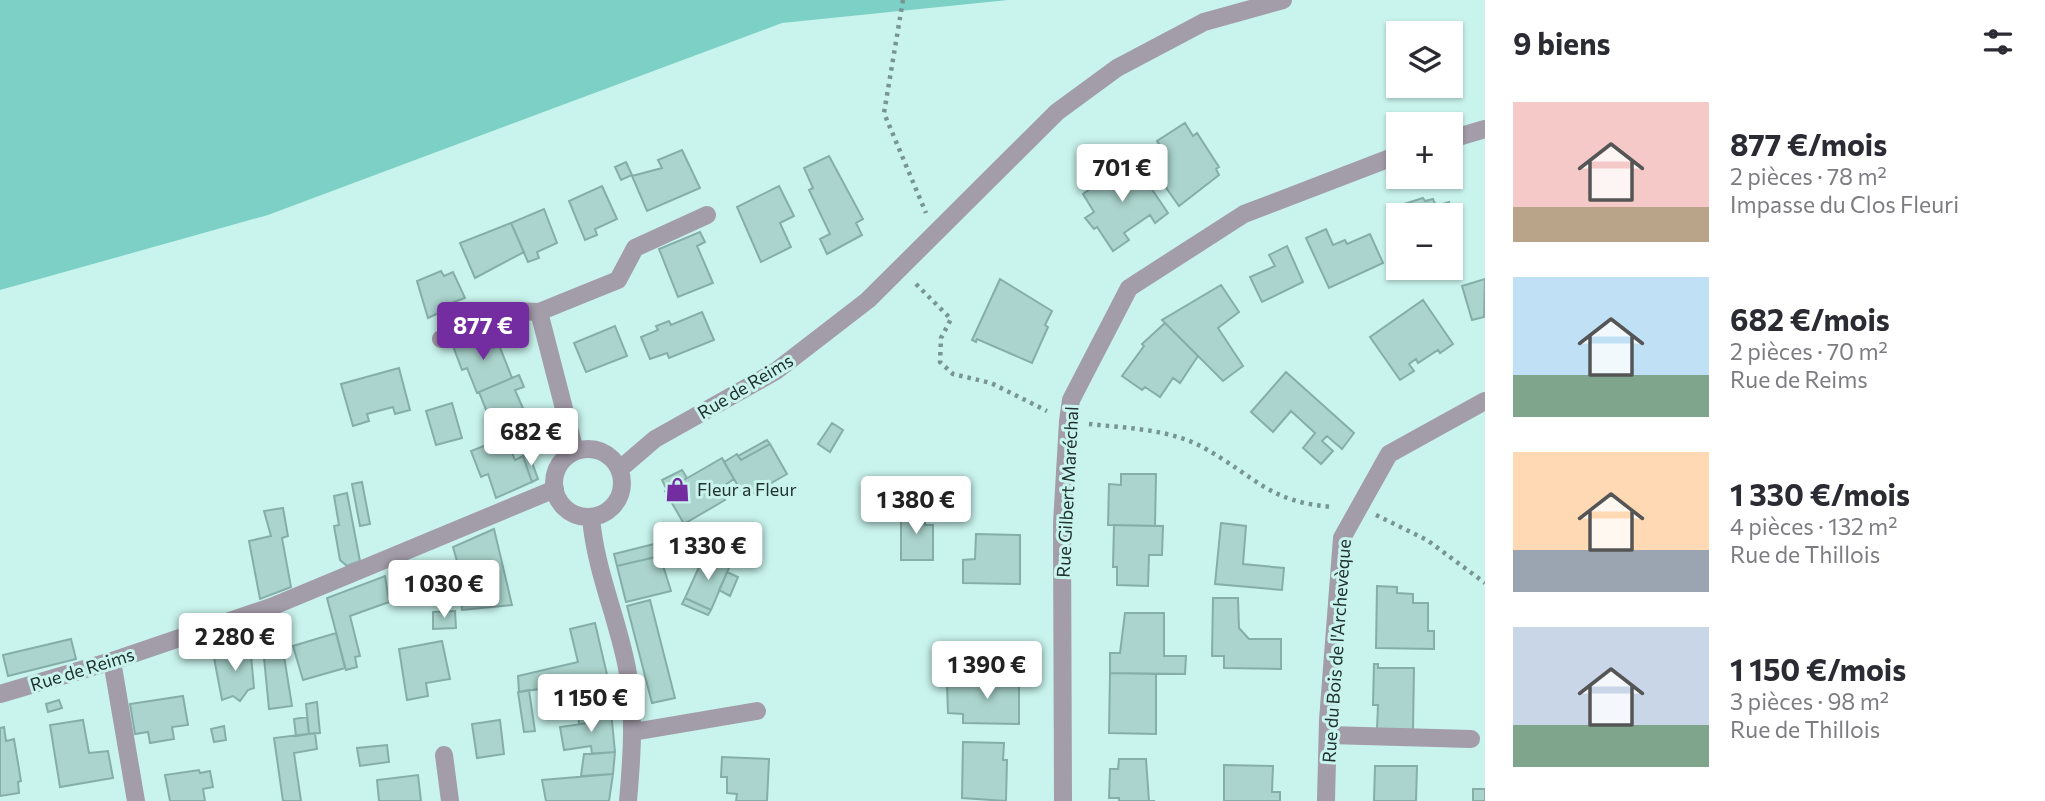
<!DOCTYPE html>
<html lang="fr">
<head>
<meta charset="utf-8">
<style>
  body { margin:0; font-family:Commissioner,sans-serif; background:#f7f7f7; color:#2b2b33; height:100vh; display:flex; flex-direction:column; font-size:26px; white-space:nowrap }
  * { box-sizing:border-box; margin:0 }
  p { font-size:23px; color:#7c7c81 }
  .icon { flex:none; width:38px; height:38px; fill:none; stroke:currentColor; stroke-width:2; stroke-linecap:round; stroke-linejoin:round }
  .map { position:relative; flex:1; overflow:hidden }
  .details { display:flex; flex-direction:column; background:#fff; width:560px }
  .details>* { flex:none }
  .fabs { position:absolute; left:1386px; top:21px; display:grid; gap:14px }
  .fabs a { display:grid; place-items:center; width:77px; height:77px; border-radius:0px; background:#fff; box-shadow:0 2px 5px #0004; font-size:35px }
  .price { position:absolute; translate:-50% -60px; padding:0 16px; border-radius:7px; background:#fff; color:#222; font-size:23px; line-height:46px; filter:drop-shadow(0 2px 4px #0008) }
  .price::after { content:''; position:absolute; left:50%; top:42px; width:21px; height:16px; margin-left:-10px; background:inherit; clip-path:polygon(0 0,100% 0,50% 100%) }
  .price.selected { background:#732da0; color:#fff }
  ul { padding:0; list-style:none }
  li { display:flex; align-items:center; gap:21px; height:175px; padding:0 28px }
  li span { display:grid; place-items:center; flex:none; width:196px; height:140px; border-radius:0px; color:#555 }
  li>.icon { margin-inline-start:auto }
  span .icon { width:84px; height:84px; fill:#fffc; stroke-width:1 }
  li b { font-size:30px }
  h2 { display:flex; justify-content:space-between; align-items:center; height:84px; padding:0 28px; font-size:30px }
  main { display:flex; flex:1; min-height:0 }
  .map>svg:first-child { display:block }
</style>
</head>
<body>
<main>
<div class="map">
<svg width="1485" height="801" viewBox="0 0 1485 801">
  <rect width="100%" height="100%" fill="#c9f4ed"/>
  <path fill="#7dd0c5" d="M0,0H1008L782,23L268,215L0,290Z"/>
  <path fill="#aad4cd" stroke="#85aea8" stroke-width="2" d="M1185,123L1193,136L1197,133L1219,167L1216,169L1219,175L1179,206L1150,165L1166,154L1157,141Z
    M682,150L700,188L647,211L632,176L662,168L658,160Z
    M829,156L863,219L856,223L862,235L827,254L820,239L830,234L809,190L813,188L804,168Z
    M1132,160L1168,213L1155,223L1150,215L1124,233L1129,240L1113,251L1097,227L1094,229L1085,218L1094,212L1083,194Z
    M626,162L632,175L621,180L615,167Z
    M602,186L617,219L595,229L597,235L585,240L569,201Z
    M779,186L794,216L780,223L791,247L761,262L737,207Z
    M1423,198L1425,201L1433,199L1436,206L1449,202L1459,232L1451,234V215H1401L1398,206Z
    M544,209L557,243L537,252L539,258L528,262L511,223Z
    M511,223L524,252L475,278L460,243Z
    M1326,229L1333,245L1345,240L1347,244L1370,234L1383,263L1329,288L1306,238Z
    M700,232L705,242L697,246L713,283L678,297L659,249Z
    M1287,246L1303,282L1262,302L1250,277L1275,266L1269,255Z
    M441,271L444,276L453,272L465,298L443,306L445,310L428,318L417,281Z
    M1000,279L1052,311L1045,325L1048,327L1032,363L977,339L976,342L972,340Z
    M1485,279L1484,317L1472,320L1462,286Z
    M1221,285L1239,312L1218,328L1243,366L1223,381L1162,320Z
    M1423,300L1453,344L1440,353L1438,350L1418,363L1416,359L1409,364L1414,371L1400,380L1370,337Z
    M702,312L714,340L669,358L667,353L650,359L641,337L658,330L656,326L669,321L671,325Z
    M1165,323L1198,356L1180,383L1173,378L1160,397L1145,387L1142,390L1122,376L1144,346L1142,344Z
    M615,326L627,356L586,372L574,343Z
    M487,332L493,348L499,345L512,378L477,393L467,368L462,370L453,346Z
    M399,368L410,410L395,414L393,407L367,414L369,421L353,426L341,384Z
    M1286,372L1354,433L1342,449L1327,436L1322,441L1333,451L1321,464L1303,448L1315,433L1291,411L1273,432L1251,412Z
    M519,375L524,387L515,390L525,413L492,425L479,392Z
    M452,403L462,438L436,445L426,411Z
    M832,423L843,430L830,452L818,444Z
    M506,437L515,460L523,456L532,482L496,498L488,474L481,477L471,451Z
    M767,440L770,444L741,460L738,456Z
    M770,444L787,474L745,498L724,462L737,454L741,460Z
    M529,454L538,479L532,482L523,456Z
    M722,458L734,479L719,489L725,500L684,524L665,491Z
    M682,470L687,478L667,490L662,480Z
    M1121,474H1156L1155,526L1108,525L1109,484L1121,485Z
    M362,482L370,524L360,526L352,484Z
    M347,493L360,561L347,566L340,560L334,526L339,525L334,496Z
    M283,508L288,536L282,538L291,587L260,599L249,541L271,536L264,511Z
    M901,508L925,509V525H933V560H901Z
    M1221,523L1246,526L1243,564L1284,568L1282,590L1215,584Z
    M1114,525L1163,526L1162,555H1149L1148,586L1117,585V567H1113Z
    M494,529L512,605L462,610L461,598L445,602L436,567L457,561L453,547Z
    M976,534L1020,535V584L963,583V560L975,559Z
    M741,537L730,560L719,555L726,540Z
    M658,543L660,556L617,566L614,554Z
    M660,556L671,591L626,602L617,566Z
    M722,557L732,561L711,610L685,598L703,558L718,564Z
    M727,572L738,577L730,596L719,590Z
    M385,576L389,602L350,616L360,656L355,657L357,667L346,670L327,598Z
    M1377,586L1397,587V593L1413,594V603H1428V631H1434V649L1376,648Z
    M685,598L711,610L708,615L682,604Z
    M1213,598H1238L1239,628L1249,639H1281V669L1224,668V656H1212Z
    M650,600L675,698L652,703L627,606Z
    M455,611L456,628L433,629V612Z
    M1125,613H1164V656H1186L1185,674L1110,673V653H1120Z
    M595,623L608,679L519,692L518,676L578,662L570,629Z
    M336,633L345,668L303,680L293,646Z
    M71,639L76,659L8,676L3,655Z
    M442,641L450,679L426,683L428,696L407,700L399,649Z
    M250,645L254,688L248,690L240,701L233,696L222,700L214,658Z
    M284,656L292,706L269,709L264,658Z
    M1374,664H1378V668H1414L1413,730L1377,729L1378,705H1373Z
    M998,673H1019V724L963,723V714L948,713L947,685H997Z
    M1110,673L1156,674V734L1109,733Z
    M608,679L611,711L589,715V723L579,724L576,685Z
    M529,690L535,731L524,732L518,692Z
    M183,696L188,725L172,727L174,739L150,743L148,732L135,734L130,704Z
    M59,700L62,708L48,712L46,704Z
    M317,702L320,733L309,734L306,704Z
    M611,711L615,752L592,754L591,746L564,750L560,727L589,723V715Z
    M307,717L309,734L296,736L294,719Z
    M83,720L89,753L108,751L113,778L60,787L50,725Z
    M500,720L504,754L477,758L472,724Z
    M224,726L226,740L214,742L211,729Z
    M4,727L6,741L14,739L21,781L18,782L19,793L0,796V728Z
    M315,733L317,749L294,753L301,801H283L274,738Z
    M963,742L1004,743L1003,760H1007L1006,801L962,798Z
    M387,745L389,762L360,766L357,748Z
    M615,752L613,774L581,776L584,754Z
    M722,757L769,759L767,801H736L737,794L727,793V777H721Z
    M1119,759H1146L1149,801H1155H1119V798H1109L1110,769H1118Z
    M1224,765L1273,766L1272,792H1280V801H1224Z
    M1375,766H1417L1416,801H1374Z
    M199,770L200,773L210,771L213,787L203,789L205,801H170L165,775Z
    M613,774L609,801H546L542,780Z
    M418,775L421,801H379L377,780Z
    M1473,789H1485V801H1473Z"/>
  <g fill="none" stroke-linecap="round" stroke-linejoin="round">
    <path stroke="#779691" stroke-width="4.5" stroke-dasharray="3.5 5" stroke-linecap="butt" d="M903,0L884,113L926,213
      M916,284L951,319L941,338L940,362L953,374L991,383L1047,411
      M1089,424C1126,428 1171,429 1204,448C1255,476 1269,503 1334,507
      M1376,515L1427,540L1485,583"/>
    <path stroke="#a39ca9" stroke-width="18" d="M1451,139L1485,129
      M441,339L514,311L539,312
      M554 483a34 34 0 1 1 68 0a34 34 0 1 1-68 0Z
      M575,451L539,312L618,280L635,248L707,215
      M620,469L655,439L776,371L868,300L1057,112L1117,68L1204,22L1283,0
      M591,517C595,569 617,616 627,668C635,712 632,756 628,801
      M112,661L136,801
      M0,694L112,661L271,607L555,489
      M633,732L757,711
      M1328,735L1471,739
      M444,755L450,801
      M1063,801L1062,524L1068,421L1071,400L1129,288L1244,214L1398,155
      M1326,801L1328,720L1342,538L1389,454L1485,401"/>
  </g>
  <defs>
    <symbol id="shop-bare" viewBox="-9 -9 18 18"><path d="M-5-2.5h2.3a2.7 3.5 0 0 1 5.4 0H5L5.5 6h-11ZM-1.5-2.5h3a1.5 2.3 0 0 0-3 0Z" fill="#732da0" stroke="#c9f4ed" stroke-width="2.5" paint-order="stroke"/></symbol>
  </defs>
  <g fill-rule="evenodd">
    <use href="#shop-bare" x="660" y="472" width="35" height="35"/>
  </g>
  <g text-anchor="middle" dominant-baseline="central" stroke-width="6" stroke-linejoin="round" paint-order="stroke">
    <g font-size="18" fill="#21322f" stroke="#c9f4ed">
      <text transform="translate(745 386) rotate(-31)">Rue de Reims</text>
      <text transform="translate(1067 492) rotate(-87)">Rue Gilbert Maréchal</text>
      <text transform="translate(1336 651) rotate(-86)">Rue du Bois de l'Archevèque</text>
      <text transform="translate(82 669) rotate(-17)">Rue de Reims</text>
    </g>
    <g font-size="18" fill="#21322f" stroke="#c9f4ed" text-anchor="start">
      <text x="697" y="489">Fleur a Fleur</text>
    </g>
  </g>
</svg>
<div class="fabs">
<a><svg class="icon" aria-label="layers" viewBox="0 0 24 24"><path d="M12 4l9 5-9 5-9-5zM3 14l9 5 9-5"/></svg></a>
<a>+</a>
<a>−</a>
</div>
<b class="price" style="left:1122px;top:204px">701 €</b>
<b class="price selected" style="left:483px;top:362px">877 €</b>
<b class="price" style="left:531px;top:468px">682 €</b>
<b class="price" style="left:916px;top:536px">1 380 €</b>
<b class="price" style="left:708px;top:582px">1 330 €</b>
<b class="price" style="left:444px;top:620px">1 030 €</b>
<b class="price" style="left:235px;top:673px">2 280 €</b>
<b class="price" style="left:987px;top:701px">1 390 €</b>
<b class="price" style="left:591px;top:734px">1 150 €</b>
</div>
<section class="details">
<h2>9 biens<svg class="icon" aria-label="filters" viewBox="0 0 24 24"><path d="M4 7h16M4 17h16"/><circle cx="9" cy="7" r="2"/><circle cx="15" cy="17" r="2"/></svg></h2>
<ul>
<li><span style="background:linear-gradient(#f6c9c9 75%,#b9a48a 0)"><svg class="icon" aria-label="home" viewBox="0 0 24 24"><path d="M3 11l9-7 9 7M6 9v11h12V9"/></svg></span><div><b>877 €/mois</b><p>2 pièces · 78 m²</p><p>Impasse du Clos Fleuri</p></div></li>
<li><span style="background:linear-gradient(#bfe0f5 70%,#7fa58c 0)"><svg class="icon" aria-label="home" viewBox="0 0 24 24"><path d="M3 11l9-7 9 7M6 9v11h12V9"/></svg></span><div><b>682 €/mois</b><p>2 pièces · 70 m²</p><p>Rue de Reims</p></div></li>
<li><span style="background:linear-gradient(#ffd9b3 70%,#9aa5b1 0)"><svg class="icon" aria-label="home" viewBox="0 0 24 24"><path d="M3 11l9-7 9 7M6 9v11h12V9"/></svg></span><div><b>1 330 €/mois</b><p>4 pièces · 132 m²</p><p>Rue de Thillois</p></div></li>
<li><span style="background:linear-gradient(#c9d6e8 70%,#7fa58c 0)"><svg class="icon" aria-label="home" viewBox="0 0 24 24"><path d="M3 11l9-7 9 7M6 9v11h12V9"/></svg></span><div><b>1 150 €/mois</b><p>3 pièces · 98 m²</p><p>Rue de Thillois</p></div></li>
</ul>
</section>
</main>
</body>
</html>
